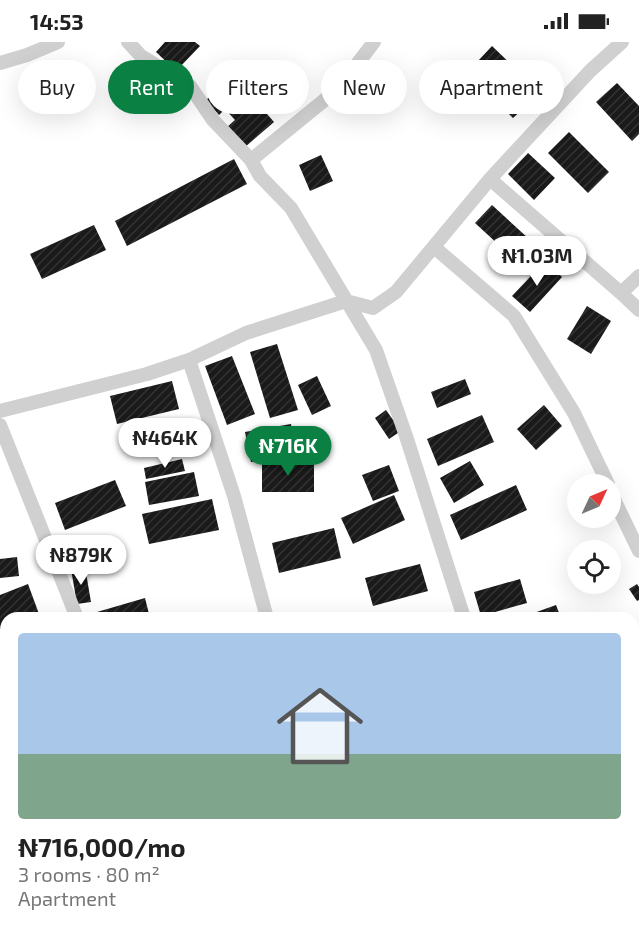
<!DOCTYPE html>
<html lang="en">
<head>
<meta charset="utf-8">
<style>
  body { margin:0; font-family:"Exo 2",sans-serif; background:#f6f6f6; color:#222; height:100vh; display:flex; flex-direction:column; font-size:22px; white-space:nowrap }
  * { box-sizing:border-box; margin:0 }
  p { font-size:20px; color:#767676 }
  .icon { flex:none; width:33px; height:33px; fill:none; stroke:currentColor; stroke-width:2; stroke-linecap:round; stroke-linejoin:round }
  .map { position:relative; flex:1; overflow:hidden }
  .panel { position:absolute; left:0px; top:570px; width:639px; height:332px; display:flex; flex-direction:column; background:#fff; border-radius:18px 18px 0 0; box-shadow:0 6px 24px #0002 }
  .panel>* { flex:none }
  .banner { position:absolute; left:18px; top:18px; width:603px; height:54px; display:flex; gap:12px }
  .needle { width:39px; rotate:46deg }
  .controls { position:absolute; left:567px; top:432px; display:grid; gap:12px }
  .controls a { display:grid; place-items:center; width:54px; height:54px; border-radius:50%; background:#fff; box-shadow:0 6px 24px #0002; font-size:30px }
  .price { position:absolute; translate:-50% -51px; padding:0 14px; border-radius:21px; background:#fff; color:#222; font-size:20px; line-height:39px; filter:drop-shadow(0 2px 3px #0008) }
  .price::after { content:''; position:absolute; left:50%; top:36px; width:18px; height:14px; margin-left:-9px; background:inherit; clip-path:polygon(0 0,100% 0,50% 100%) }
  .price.selected { background:#0b8043; color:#fff }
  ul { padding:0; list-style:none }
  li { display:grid; align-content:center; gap:12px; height:318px; padding:0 18px }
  li span { display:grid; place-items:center; height:186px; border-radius:6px; color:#555 }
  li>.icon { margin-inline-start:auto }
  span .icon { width:108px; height:108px; fill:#fffc; stroke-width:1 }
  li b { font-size:26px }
  .pill { padding:0 21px; border-radius:27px; background:#fff; box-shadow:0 6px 24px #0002; font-size:21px; line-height:54px }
  .pill.selected { background:#0b8043; color:#fff }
  .status { display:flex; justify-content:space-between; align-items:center; height:42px; padding:0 30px; background:#fff; direction:ltr }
  .status svg { height:16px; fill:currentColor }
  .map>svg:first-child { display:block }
</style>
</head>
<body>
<div class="status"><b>14:53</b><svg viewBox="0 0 49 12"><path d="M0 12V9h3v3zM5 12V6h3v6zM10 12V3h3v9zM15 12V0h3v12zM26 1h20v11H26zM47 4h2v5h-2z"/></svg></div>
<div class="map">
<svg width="639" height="901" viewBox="0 0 639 901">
  <defs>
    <pattern id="building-hatch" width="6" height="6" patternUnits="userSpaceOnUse" patternTransform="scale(1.5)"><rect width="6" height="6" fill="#1a1a1a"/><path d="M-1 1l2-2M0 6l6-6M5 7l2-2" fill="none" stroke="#333"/></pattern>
  </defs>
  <rect width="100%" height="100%" fill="#fff"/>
  <path fill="url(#building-hatch)" d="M165,0H195L200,4L176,29L156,10Z
    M492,4L513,24L485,54L464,34Z
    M234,34L274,80L244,106L226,86L235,78L225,67L219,73L206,58Z
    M617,41L639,64V92L632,99L596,60Z
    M506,46L525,65L513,76L494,57Z
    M569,90L609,130L588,151L548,111Z
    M528,111L555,136L534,158L508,132Z
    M321,113L333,139L310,149L299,123Z
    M234,117L247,142L127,204L115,179Z
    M492,163L529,197L512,215L475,181Z
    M94,183L106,208L42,237L30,212Z
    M545,219L562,235L530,270L512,254Z
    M587,264L611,279L591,312L567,297Z
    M277,302L298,368L270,376L250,310Z
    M232,314L255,372L227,383L205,324Z
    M317,334L331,364L312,373L298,343Z
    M465,337L471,352L437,366L431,350Z
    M172,339L179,367L117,382L110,354Z
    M544,363L562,384L536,408L517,387Z
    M386,368L401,389L389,397L375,376Z
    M482,373L494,400L438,424L427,397Z
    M291,382L296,412L251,420L245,390Z
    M182,417L185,429L146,437L144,426Z
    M470,419L484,443L454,461L440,436Z
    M262,420H314V450H262Z
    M389,423L399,449L373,459L362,433Z
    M194,430L199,454L149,463L145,440Z
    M115,438L126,464L65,488L55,461Z
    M516,443L527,468L461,498L450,473Z
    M394,453L405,478L353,502L341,476Z
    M212,457L219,488L149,502L142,472Z
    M334,486L341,516L279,531L272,501Z
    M17,515L19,534L0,536V517Z
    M420,522L428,549L373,564L365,536Z
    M85,525L91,560L77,562L71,527Z
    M520,537L527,561L481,574L474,550Z
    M28,542L39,572L29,576H6V585L0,587V553Z
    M637,542L639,545V558L637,559L629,547Z
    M145,556L150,576H99L97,570Z
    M556,563L561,576H520Z
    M639,603V638L633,641V606Z
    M4,699L6,704V727L0,730V701Z
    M6,746V778L0,779V748Z
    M6,834V859L0,860V835Z
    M638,854L639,892L633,894V857Z
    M6,872V896H21L6,901H0V874Z
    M78,896H143L145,901H65Z
    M388,896H425V901H388Z
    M578,896H630L617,901H580Z"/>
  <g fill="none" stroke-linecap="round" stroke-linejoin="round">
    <path stroke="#d0d0d0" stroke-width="14" d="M128,0L141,14L190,44L213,78L251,118L260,134L291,166L376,308L406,394L464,576
      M0,21L27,13L58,0
      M251,118L338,47L374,0
      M490,137L590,29L622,0
      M434,205L514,274L574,371L608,442
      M621,251L639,234
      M189,318L234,454L267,576
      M0,369L147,332L189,318L246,291L346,259L373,266L396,250L490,137L621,251L639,268
      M0,383L77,576
      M610,449L639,509
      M169,896L170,901
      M358,896L359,901
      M545,896L546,901"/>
  </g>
</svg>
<div class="controls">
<a><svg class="needle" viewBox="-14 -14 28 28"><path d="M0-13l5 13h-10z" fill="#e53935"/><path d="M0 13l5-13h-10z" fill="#767676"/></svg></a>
<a><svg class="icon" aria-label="locate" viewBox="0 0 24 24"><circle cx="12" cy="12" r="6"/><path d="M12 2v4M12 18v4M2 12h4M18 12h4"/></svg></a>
</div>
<b class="price" style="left:537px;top:245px">₦1.03M</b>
<b class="price" style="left:165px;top:427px">₦464K</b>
<b class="price selected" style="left:288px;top:435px">₦716K</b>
<b class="price" style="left:81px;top:544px">₦879K</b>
<div class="banner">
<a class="pill">Buy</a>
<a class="pill selected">Rent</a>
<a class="pill">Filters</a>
<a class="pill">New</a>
<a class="pill">Apartment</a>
</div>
<section class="panel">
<ul>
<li><span style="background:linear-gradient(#a9c7e8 65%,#7fa58c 0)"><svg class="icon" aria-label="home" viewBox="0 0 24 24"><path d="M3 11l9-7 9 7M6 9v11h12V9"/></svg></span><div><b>₦716,000/mo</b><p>3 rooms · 80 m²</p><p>Apartment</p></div></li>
</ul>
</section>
</div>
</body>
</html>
